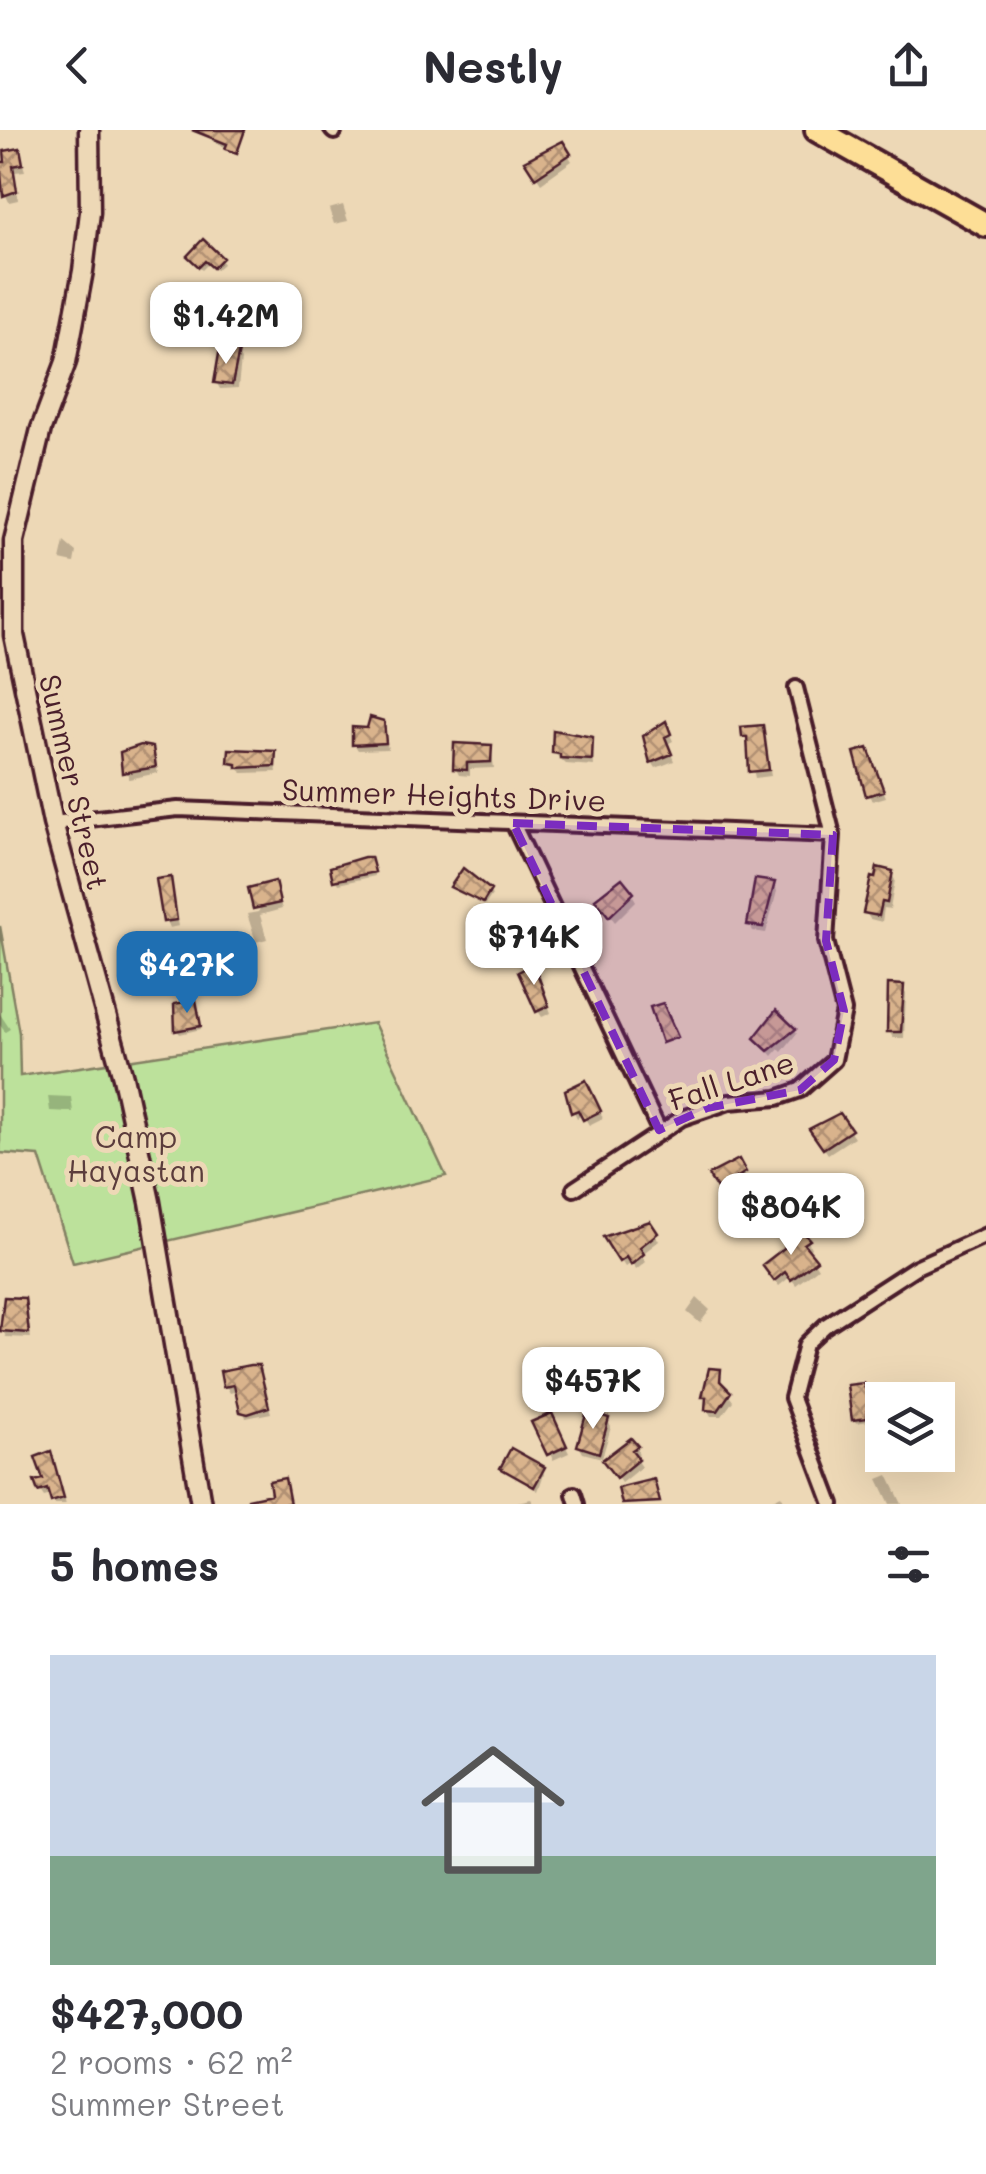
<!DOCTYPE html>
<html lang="en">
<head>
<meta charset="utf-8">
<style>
  body { margin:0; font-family:Mali,sans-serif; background:#f2f2f3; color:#2b2b33; height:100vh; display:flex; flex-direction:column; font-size:38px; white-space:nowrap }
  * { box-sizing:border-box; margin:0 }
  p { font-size:32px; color:#7c7c81 }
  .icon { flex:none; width:55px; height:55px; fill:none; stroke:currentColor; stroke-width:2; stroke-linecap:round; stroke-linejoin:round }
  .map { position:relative; height:1374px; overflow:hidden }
  .panel { display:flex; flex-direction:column; background:#fff; flex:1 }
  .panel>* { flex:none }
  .tools { position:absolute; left:865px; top:1252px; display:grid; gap:20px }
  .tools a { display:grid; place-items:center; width:90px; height:90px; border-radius:0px; background:#fff; box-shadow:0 10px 40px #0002; font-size:50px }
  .price { position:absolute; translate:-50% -85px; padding:0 22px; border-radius:20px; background:#fff; color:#222; font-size:32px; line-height:65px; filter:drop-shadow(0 2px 5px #0008) }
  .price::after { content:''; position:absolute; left:50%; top:60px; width:30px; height:22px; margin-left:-15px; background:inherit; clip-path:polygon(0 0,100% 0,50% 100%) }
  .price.on { background:#1f6fb2; color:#fff }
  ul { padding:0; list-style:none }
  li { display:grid; align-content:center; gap:20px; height:530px; padding:0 50px }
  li+li { border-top:2px solid #e1e1e2 }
  li span { display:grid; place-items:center; height:310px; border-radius:0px; color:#555 }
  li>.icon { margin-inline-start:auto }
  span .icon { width:180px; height:180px; fill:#fffc; stroke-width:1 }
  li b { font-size:42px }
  h2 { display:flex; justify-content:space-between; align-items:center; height:120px; padding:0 50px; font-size:42px }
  header { display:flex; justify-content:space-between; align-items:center; height:130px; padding:0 50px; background:#fff; font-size:45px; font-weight:800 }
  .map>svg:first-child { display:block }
</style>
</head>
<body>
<header><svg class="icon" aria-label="back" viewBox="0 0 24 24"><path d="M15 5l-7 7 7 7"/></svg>Nestly<svg class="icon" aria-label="share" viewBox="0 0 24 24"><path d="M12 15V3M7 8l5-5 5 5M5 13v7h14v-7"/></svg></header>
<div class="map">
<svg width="986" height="1374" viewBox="0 0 986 1374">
  <defs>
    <pattern id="building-cross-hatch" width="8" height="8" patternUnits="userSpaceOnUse" patternTransform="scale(2.5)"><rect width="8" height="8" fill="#d9b38c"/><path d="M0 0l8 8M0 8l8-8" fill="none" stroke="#b29173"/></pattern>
  </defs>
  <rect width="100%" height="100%" fill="#edd8b6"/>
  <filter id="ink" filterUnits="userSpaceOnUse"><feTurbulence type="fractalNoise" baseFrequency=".01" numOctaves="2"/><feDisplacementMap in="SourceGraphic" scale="20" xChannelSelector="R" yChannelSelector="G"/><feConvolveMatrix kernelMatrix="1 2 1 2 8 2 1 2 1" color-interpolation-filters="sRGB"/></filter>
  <g filter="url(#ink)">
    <path fill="#bce19b" stroke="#838063" stroke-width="2.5" d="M0,796L19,903L20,946L374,893L446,1046L73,1133L39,1026L0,1023Z"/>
    <path fill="#0003" d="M213,0L244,1L238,25L213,11Z
      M562,15L572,31L541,53L527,32Z
      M19,21L25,41L15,42L18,70L9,72L0,53V35L8,34Z
      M343,75L348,91L334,94L329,79Z
      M192,130H221L223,134L216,140L209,133L202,140Z
      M237,223L241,230L238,258L220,259L216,252Z
      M64,412L76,422L74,433L60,430Z
      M762,597L771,646L755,648L746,609L759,608Z
      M384,600L388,619L358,620L354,614Z
      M668,600L673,611L667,614L674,631L656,638L652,632Z
      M592,609L594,636L566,634L554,623Z
      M491,617L494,638L470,639V646L459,645L456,639Z
      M152,619L158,643L129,649L122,624Z
      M274,624L277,642L243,643L230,632Z
      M870,628L886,667L872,671L869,665Z
      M372,734L375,746L338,754L336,750L333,738Z
      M891,743L895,750L890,779L884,778L882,792L870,789L866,783Z
      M170,749L179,796L169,798L166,791Z
      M274,754L282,779L260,785L267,809L256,812L247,784L258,782Z
      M774,754L777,761L766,803L753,801L750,795Z
      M453,757L489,762L492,765L485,775Z
      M632,764L636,771L615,792L602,776Z
      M537,844L551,883L542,887L538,881Z
      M902,858L906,864L904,908H893L889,901Z
      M197,877L201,899L180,904L177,900Z
      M0,884L10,899L5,902L0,895Z
      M793,897L797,903L782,922L779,919L773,926L757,908Z
      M589,959L603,988L589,995L583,985L577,988L574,982Z
      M48,966L71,967L73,982L50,981Z
      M850,1001L854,1007L828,1024L816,1007Z
      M738,1033L746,1047L721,1061L712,1046Z
      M649,1094L659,1111L641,1125L646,1132L636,1140L632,1132L625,1137L607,1109Z
      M808,1111L811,1118L807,1121L818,1138L796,1155L790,1147L779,1156L765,1136Z
      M697,1168L710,1180L700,1193L687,1182Z
      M23,1170L31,1208L6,1207L3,1201Z
      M258,1238L271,1283L246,1288L238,1261L230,1263L226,1256Z
      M720,1241L723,1257L733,1271L722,1286H711L707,1279Z
      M869,1267L873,1282L868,1283L869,1291L856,1293L854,1289Z
      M551,1286L569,1323L553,1330L535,1293Z
      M607,1290L611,1297L602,1328L583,1323L579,1316Z
      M636,1317L639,1324L635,1328L641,1337L621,1353L606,1331Z
      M50,1324L54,1331L66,1374H55L51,1365L44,1367L40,1361Z
      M541,1337L544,1344L538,1361L503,1338Z
      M888,1345L890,1349L902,1374H890L878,1349Z
      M781,1365L786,1374H773L771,1370Z
      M531,1369L534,1374H508Z"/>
    <path fill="url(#building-cross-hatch)" stroke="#4a1f2b" stroke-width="2.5" d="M192,0H245L237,23L225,19L227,14Z
      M563,11L571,24L535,48L524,31Z
      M20,18L23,34L13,36L17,61L3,66L0,32H5L4,21Z
      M203,109L223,128L213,138L205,131L199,137L187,126Z
      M220,218L239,221L232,255L214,253Z
      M370,587L384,591L386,613L352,615V597L367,598Z
      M666,591L671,604L665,607L672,624L650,633L643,606Z
      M763,595L769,640L749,642L747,607H742L741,597Z
      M553,600L593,607L592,630L560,628V624L552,623Z
      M454,613L492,615L491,632L467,633V640L453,639Z
      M141,615L153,617L156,637L122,643L120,622Z
      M868,618L884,661L866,666L854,622Z
      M229,619L276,621L275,636L237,638V634L228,633Z
      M364,727H371L375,742L333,751L330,737Z
      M877,737L893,741L887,773L882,772L879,786L863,783L871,747L875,748Z
      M463,738L491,760L483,773L450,757Z
      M171,747L177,790L163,792L156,749Z
      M622,748L634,763L609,787L595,769Z
      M755,749L775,752L763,797L747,795Z
      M275,751L280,773L253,779L248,758Z
      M534,834L549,876L536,882L518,842Z
      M888,854L904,855L901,902H887Z
      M196,870L201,896L175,901L174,874Z
      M663,873L678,907L662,913L650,877Z
      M776,880L796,899L768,921L754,908Z
      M586,950L601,981L583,990L578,980L571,983L565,960Z
      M840,983L852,1000L823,1019L809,999Z
      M739,1029L746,1042L717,1059L708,1045Z
      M650,1091L658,1103L640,1117L644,1124L631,1135L626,1127L619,1132L603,1107Z
      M800,1098L810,1110L804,1114L817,1130L791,1150L785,1142L774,1151L762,1135L788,1115L784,1110Z
      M4,1167L25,1168L29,1203L0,1201Z
      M250,1235H259L269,1277L248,1284L240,1282L234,1255L223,1257L220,1241Z
      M709,1238L721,1239L720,1251L731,1262L718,1281L705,1280L706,1267H702Z
      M863,1253L873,1279L867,1280L868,1288L852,1290L847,1255Z
      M587,1281L609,1288L599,1323L577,1316Z
      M552,1283L567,1316L547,1325L531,1292Z
      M631,1308L638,1316L632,1320L639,1329L616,1348L602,1330Z
      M511,1318L545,1337L534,1357L500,1338Z
      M51,1321L64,1368L51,1372L47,1359L38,1362L34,1351L43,1349L35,1327Z
      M285,1348L290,1374H248V1369L271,1364L269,1351Z
      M654,1349L660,1372L622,1374L618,1358Z"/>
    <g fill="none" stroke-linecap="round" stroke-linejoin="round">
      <defs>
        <path id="street" d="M332,0L334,2
          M53,693L178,679L833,705
          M513,693L659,1000
          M574,1059L682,988L729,972L777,968L800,960L834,930L844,881L826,811L833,705L796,558
          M574,1364L577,1374
          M832,1374L792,1268L806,1214L825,1196L916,1137L986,1105"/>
        <path id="secondary" d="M89,0L90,82L83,141L66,232L41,299L14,411V505L53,693L123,947L150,1072L201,1374"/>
        <path id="highway" d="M817,0L986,95"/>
      </defs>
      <use href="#street" stroke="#4a1f2b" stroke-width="20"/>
      <use href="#secondary" stroke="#4a1f2b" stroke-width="25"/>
      <use href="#highway" stroke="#4a1f2b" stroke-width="30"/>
      <use href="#street" stroke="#edd8b6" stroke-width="12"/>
      <use href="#secondary" stroke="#edd8b6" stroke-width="18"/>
      <use href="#highway" stroke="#fdde96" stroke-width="22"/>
    </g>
  </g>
  <path fill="#7b2cbf" fill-opacity="0.2" stroke="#7b2cbf" stroke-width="8" stroke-dasharray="20 12" stroke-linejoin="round" d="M513,693L833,705L826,811L844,881L834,930L800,960L707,978L659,1000Z"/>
  <g text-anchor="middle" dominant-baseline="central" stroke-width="10" stroke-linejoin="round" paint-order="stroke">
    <g font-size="30" fill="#4a1f2b" stroke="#edd8b6">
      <text transform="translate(75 652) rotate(77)">Summer Street</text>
      <text transform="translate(444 664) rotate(2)">Summer Heights Drive</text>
      <text transform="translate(731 950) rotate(-18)">Fall Lane</text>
    </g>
    <g font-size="30" fill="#5b3c3c" stroke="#edd8b6">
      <text x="136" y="1006">Camp<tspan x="136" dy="34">Hayastan</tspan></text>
    </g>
  </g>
</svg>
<div class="tools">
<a><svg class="icon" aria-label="layers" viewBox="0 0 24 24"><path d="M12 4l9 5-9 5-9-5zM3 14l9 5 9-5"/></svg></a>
</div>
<b class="price" style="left:226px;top:237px">$1.42M</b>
<b class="price" style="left:534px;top:858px">$714K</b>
<b class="price on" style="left:187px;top:886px">$427K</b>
<b class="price" style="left:791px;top:1128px">$804K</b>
<b class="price" style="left:593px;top:1302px">$457K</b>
</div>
<section class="panel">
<h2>5 homes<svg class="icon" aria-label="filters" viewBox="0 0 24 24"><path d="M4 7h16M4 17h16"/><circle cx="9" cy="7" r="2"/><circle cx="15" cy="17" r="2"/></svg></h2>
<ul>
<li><span style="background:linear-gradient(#c9d6e8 65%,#7fa58c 0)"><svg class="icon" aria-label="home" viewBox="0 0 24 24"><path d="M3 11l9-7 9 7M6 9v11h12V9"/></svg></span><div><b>$427,000</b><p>2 rooms · 62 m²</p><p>Summer Street</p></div></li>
</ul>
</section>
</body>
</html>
